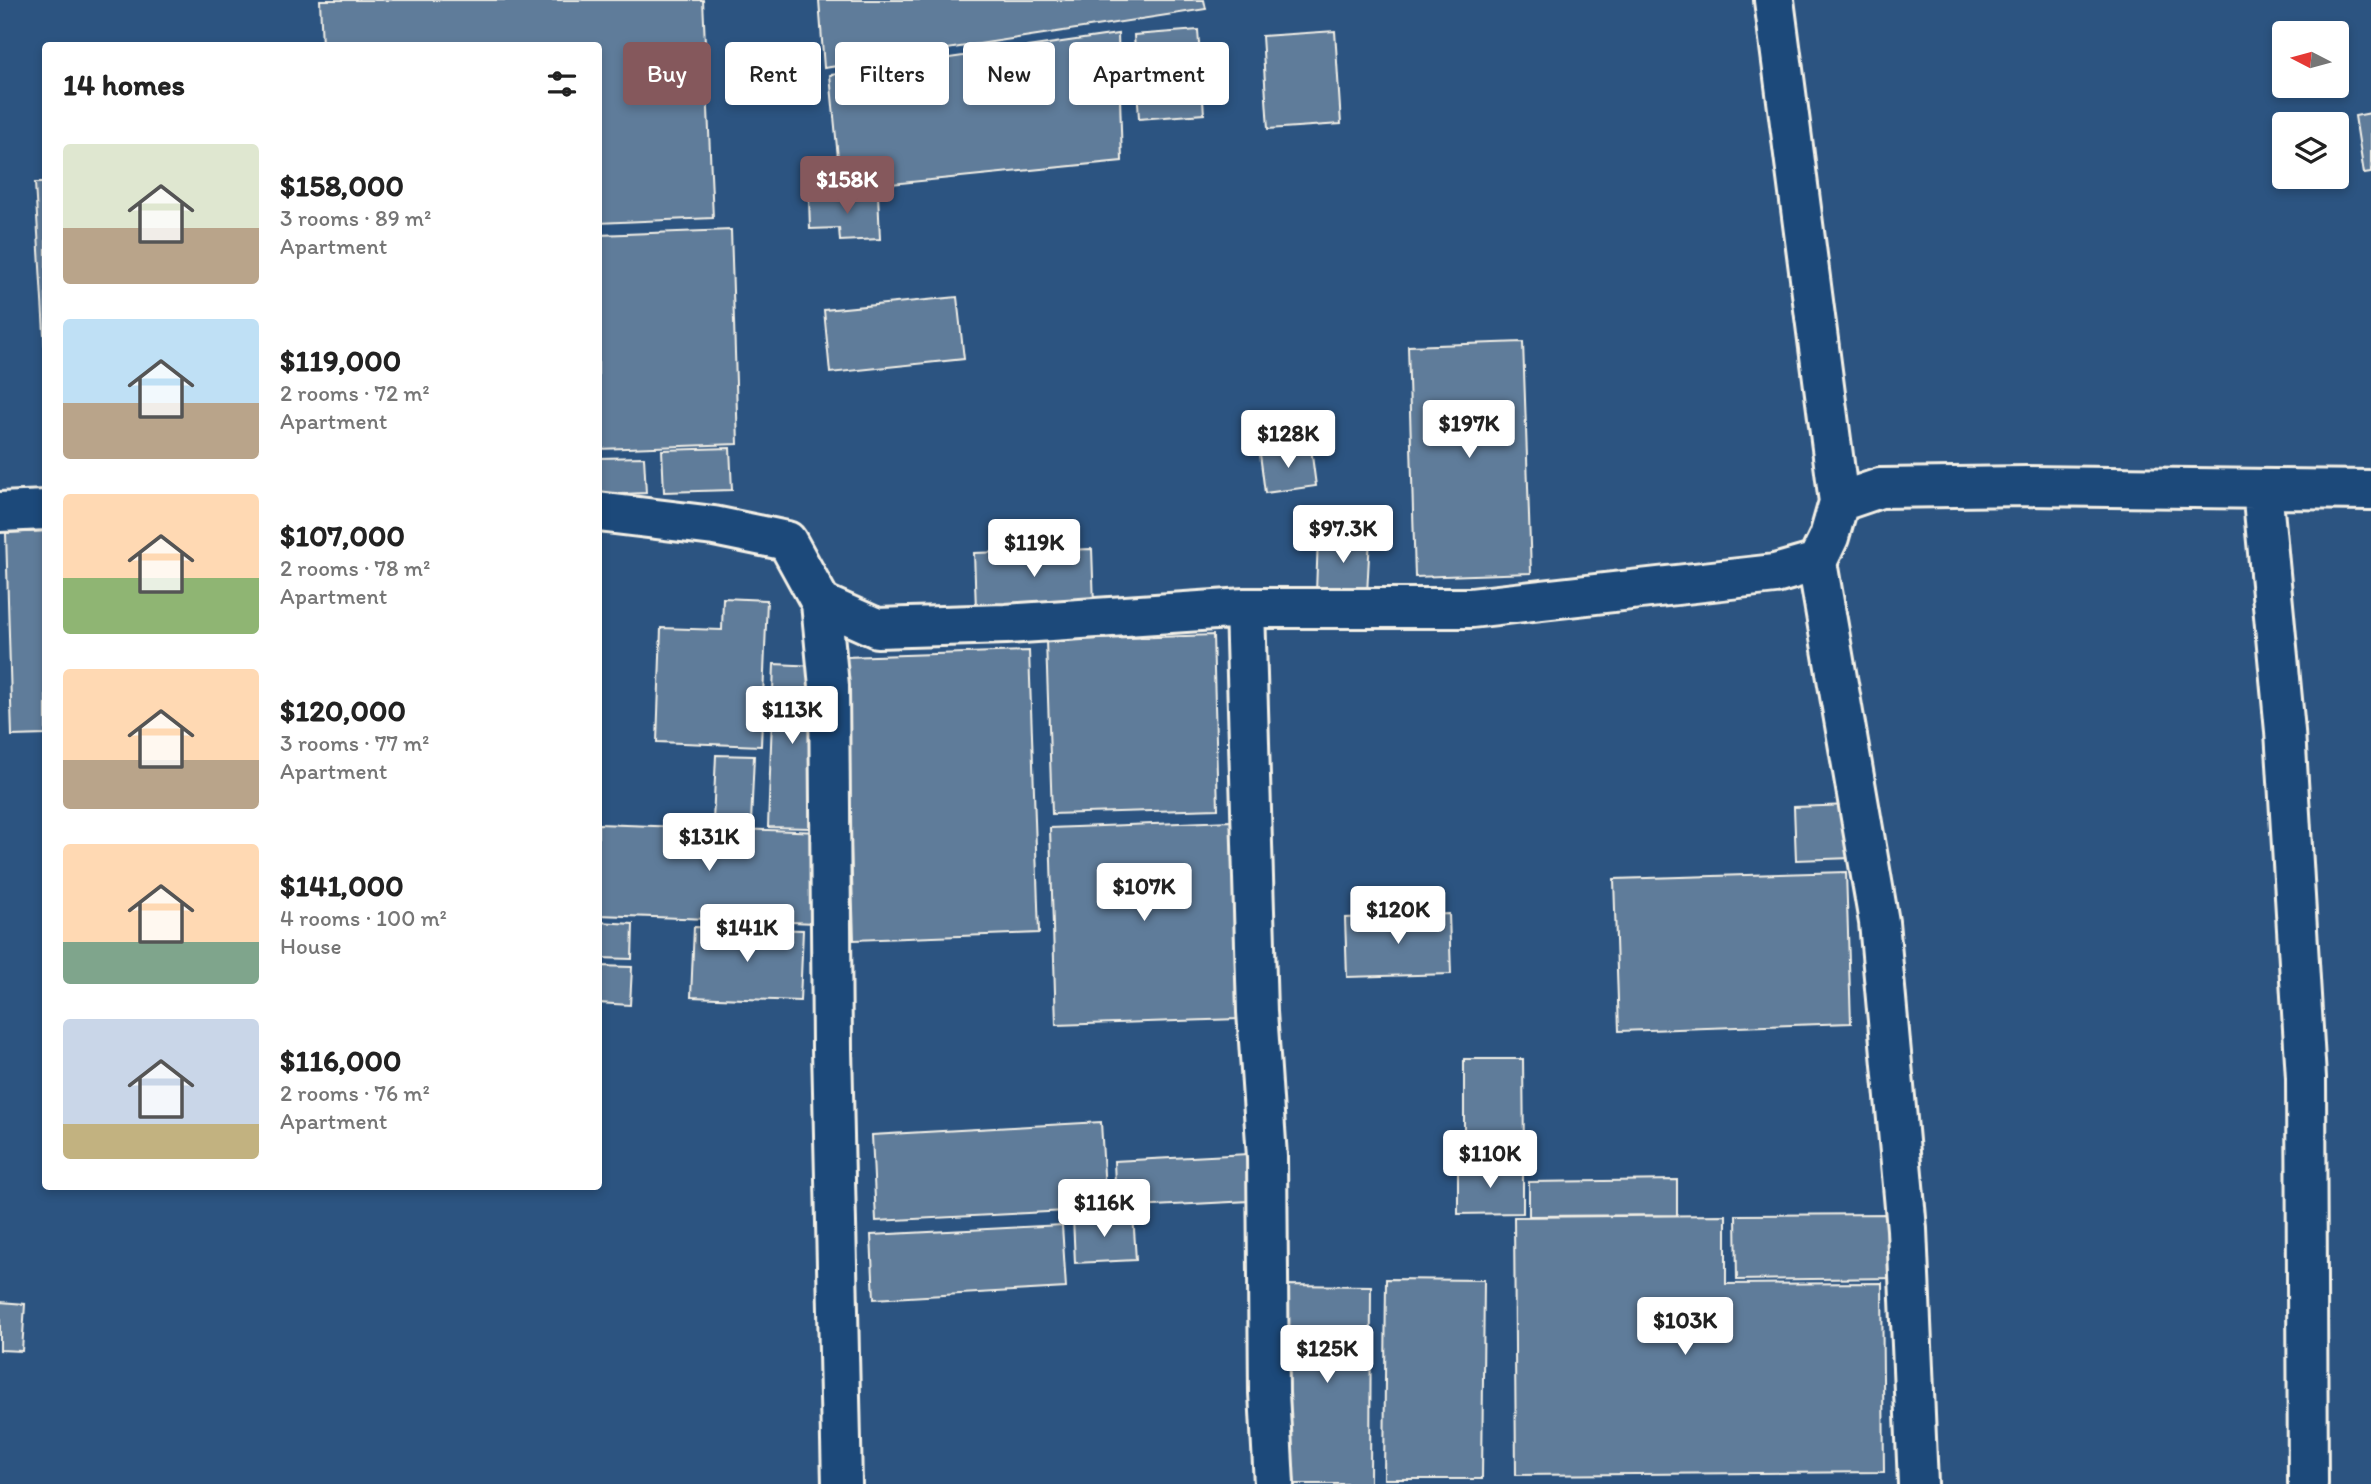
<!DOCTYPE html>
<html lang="en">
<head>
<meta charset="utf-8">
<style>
  body { margin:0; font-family:Itim,sans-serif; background:#f2f2f2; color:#222; height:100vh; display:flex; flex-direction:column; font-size:26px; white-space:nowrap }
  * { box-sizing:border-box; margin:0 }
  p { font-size:23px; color:#767676 }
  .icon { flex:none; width:38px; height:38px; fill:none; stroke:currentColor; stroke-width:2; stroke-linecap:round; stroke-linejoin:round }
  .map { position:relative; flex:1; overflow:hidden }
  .sheet { position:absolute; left:42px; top:42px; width:560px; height:1148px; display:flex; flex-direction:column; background:#fff; border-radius:7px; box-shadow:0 4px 10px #0003 }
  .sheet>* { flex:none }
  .hud { position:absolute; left:623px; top:42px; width:665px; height:63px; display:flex; gap:14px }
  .needle { width:46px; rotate:276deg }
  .tools { position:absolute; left:2272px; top:21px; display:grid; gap:14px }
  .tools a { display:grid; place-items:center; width:77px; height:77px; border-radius:7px; background:#fff; box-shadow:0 4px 10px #0003; font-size:35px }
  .price { position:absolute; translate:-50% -60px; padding:0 16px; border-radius:7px; background:#fff; color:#222; font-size:23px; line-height:46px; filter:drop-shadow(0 2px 4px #0008) }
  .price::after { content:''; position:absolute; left:50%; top:42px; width:21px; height:16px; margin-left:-10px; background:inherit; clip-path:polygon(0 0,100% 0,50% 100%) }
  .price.current { background:#85585c; color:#fff }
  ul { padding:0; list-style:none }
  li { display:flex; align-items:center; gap:21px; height:175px; padding:0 21px }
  li span { display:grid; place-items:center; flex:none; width:196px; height:140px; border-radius:7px; color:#555 }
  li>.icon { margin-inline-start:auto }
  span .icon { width:84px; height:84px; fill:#fffc; stroke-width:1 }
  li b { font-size:30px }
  h2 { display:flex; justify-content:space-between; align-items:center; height:84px; padding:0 21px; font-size:30px }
  .pill { padding:0 24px; border-radius:7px; background:#fff; box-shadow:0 4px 10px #0003; font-size:24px; line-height:63px }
  .pill.current { background:#85585c; color:#fff }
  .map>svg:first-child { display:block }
</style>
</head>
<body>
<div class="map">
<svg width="2371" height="1484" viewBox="0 0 2371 1484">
  <rect width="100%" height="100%" fill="#2c5481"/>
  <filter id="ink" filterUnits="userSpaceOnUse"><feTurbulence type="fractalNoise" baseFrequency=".0143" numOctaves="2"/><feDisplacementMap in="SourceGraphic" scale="14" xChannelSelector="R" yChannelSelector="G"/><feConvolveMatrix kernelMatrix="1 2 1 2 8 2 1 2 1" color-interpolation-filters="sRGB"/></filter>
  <g filter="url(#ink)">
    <path fill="#5e7b9a" stroke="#f4f1e8" stroke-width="2" d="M320,0H703L713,218L598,223V46H322Z
      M819,0H1204L1206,9L824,68Z
      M1198,30L1204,114L1139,119L1134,35Z
      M1335,31L1341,124L1268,129L1262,36Z
      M1118,34L1122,161L841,189L830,75Z
      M2371,113V173L2364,174L2355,116Z
      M35,183H46V367Z
      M878,194L880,239L840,241L839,228L810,229L809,198Z
      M731,230L738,444L598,449V235Z
      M957,297L964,359L830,373L824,310Z
      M1523,342L1531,573L1415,577L1408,346Z
      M730,448L732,490L664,492L662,450Z
      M1311,448L1316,486L1265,493L1260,454Z
      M644,457L646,493L598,495V458Z
      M46,531V735L12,736L6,533Z
      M1318,536L1370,537L1367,594L1316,593Z
      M1092,549L1094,605L976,609L974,553Z
      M723,598L767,600L761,746L657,742L661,628L722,630Z
      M1213,635L1218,809L1052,814L1046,641Z
      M1029,651L1039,933L854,940L845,657Z
      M774,664L817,666L811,828L768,827Z
      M716,755L754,756L751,823L713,822Z
      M1851,805L1853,858L1796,860L1794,807Z
      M1231,821L1238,1019L1056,1025L1050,828Z
      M598,824L821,832L817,923L598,915Z
      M1846,872L1851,1023L1619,1031L1614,879Z
      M1449,914L1451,974L1347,977L1345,918Z
      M598,922L633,924L632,959L598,958Z
      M694,927L803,930L800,1001L691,997Z
      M598,966L632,967L630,1005L598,1003Z
      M1464,1059H1523L1524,1152L1464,1153Z
      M1101,1122L1106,1209L876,1221L872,1135Z
      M1248,1154L1250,1201L1116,1208L1114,1161Z
      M1523,1165V1213L1458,1214V1166Z
      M1677,1180V1215L1529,1216V1182Z
      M1133,1214L1136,1260L1075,1263L1073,1217Z
      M1896,1214L1897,1278L1737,1280L1736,1215Z
      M1726,1215V1284L1882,1283L1884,1472L1516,1475L1514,1217Z
      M1062,1225L1066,1288L874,1299L871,1235Z
      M1386,1279L1484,1280L1482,1479H1384Z
      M1284,1285L1371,1286L1370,1484H1282Z
      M0,1302L25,1304L22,1351L0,1350Z"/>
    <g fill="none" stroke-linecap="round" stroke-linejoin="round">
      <defs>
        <path id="minor" d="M1774,0L1839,502
          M2262,489L2285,731L2306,1078L2308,1484
          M0,512L46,510
          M598,512L714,526L787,541L821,603L877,628L1006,624L1245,608H1471L1775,574L1817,562L1829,537L1839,502L1880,488L2027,486L2371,490
          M1817,562L1879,922L1907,1229L1918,1484
          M821,603L829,686L832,1048L842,1484
          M1245,608L1257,1012L1267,1157L1269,1393L1274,1484"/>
      </defs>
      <use href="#minor" stroke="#f4f1e8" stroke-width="44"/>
      <use href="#minor" stroke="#1f4a7a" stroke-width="38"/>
    </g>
  </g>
</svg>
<div class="tools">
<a><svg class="needle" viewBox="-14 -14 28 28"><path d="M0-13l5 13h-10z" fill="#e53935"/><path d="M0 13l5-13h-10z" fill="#767676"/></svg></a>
<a><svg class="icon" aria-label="layers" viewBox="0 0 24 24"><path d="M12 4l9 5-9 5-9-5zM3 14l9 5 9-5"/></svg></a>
</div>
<b class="price current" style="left:847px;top:216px">$158K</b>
<b class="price" style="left:1469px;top:460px">$197K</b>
<b class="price" style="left:1288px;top:470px">$128K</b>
<b class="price" style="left:1343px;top:565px">$97.3K</b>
<b class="price" style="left:1034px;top:579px">$119K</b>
<b class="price" style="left:792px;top:746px">$113K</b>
<b class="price" style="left:709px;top:873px">$131K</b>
<b class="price" style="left:1144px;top:923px">$107K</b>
<b class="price" style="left:1398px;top:946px">$120K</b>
<b class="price" style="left:747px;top:964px">$141K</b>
<b class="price" style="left:1490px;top:1190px">$110K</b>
<b class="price" style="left:1104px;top:1239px">$116K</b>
<b class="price" style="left:1685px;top:1357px">$103K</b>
<b class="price" style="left:1327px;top:1385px">$125K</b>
<div class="hud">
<a class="pill current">Buy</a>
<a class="pill">Rent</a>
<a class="pill">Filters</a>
<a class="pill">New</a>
<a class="pill">Apartment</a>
</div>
<section class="sheet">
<h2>14 homes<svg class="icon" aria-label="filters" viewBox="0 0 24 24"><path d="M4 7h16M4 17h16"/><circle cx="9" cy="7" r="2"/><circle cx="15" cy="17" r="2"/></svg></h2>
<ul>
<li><span style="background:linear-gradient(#dfe7d0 60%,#b9a48a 0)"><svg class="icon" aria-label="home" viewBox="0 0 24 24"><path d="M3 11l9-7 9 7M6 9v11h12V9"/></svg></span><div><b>$158,000</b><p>3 rooms · 89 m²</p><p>Apartment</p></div></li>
<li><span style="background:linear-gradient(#bfe0f5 60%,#b9a48a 0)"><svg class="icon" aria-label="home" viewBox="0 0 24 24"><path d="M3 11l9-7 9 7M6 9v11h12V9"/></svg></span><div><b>$119,000</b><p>2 rooms · 72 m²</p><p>Apartment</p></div></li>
<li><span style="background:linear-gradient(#ffd9b3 60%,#8fb573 0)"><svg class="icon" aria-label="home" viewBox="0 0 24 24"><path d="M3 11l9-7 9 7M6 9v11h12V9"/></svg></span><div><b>$107,000</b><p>2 rooms · 78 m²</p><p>Apartment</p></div></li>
<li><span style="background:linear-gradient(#ffd9b3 65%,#b9a48a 0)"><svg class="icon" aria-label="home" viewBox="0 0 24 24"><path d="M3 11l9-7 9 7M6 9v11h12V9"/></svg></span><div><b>$120,000</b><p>3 rooms · 77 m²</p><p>Apartment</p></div></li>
<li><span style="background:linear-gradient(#ffd9b3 70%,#7fa58c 0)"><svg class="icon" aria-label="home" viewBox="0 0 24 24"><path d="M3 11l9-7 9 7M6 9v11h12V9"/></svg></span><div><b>$141,000</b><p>4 rooms · 100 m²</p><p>House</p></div></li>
<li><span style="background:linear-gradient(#c9d6e8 75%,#c2b280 0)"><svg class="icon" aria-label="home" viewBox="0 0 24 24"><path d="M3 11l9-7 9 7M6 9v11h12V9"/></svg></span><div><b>$116,000</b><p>2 rooms · 76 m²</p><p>Apartment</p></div></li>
</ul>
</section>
</div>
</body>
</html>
